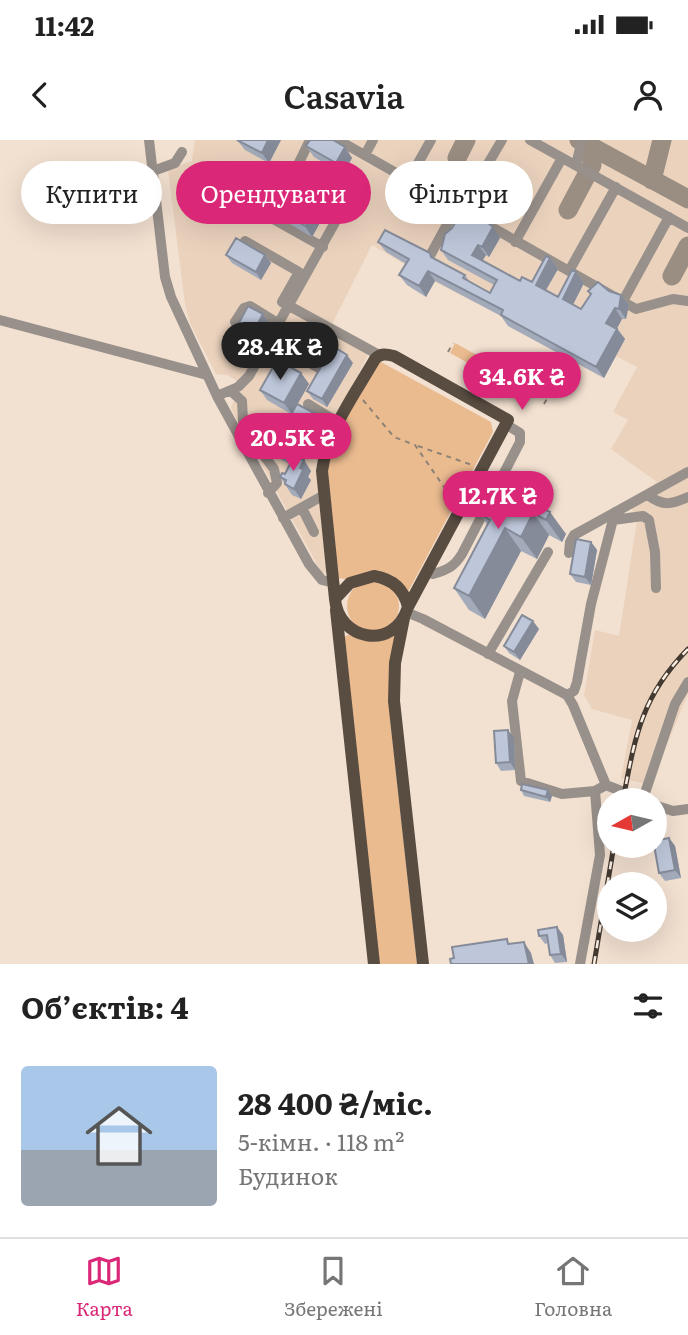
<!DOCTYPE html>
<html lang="uk">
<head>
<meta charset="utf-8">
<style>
  body { margin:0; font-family:Literata,serif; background:#f6f6f6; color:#222; height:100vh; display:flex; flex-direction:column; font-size:26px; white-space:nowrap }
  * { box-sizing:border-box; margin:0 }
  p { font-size:23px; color:#767676 }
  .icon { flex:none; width:38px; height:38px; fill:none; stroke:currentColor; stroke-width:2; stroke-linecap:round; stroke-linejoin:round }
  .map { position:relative; height:824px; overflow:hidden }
  .details { display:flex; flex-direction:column; background:#fff; flex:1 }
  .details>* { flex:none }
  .guide { position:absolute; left:21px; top:21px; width:648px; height:63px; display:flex; gap:14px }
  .needle { width:46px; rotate:262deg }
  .tools { position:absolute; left:597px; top:648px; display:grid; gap:14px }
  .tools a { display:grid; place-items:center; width:70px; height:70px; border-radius:50%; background:#fff; box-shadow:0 7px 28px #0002; font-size:35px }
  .price { position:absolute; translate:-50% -60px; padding:0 16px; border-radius:24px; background:#db2777; color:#fff; font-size:23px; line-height:46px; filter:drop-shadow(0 2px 4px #0008) }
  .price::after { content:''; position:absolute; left:50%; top:42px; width:21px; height:16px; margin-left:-10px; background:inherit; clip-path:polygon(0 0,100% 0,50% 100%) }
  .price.current { background:#222; color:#fff }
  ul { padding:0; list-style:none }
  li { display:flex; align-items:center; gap:21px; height:175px; padding:0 21px }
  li+li { border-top:2px solid #e0e0e0 }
  li span { display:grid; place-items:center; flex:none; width:196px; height:140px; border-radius:7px; color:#555 }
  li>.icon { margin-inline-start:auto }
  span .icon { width:84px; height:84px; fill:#fffc; stroke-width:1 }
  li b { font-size:30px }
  h2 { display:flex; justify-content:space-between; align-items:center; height:84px; padding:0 21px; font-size:30px }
  .pill { padding:0 24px; border-radius:32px; background:#fff; box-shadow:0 7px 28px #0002; font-size:24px; line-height:63px }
  .pill.current { background:#db2777; color:#fff }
  .status { display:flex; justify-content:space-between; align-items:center; height:49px; padding:0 35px; background:#fff; direction:ltr }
  .status svg { height:19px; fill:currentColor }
  header { display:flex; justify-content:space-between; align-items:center; height:91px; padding:0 21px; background:#fff; font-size:32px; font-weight:600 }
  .tabs { display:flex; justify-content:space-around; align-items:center; height:98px; border-top:2px solid #e0e0e0; background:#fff; font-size:19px; color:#767676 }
  .tabs a { display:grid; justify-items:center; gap:4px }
  .tabs .current { color:#db2777 }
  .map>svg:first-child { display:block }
</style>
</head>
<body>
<div class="status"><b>11:42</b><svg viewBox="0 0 49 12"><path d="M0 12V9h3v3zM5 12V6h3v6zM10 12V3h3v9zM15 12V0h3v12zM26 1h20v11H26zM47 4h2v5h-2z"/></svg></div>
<header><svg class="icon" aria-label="back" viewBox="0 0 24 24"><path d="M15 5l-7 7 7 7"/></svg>Casavia<svg class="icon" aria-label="person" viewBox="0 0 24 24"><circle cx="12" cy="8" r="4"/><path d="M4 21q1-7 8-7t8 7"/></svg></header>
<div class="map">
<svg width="688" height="824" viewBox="0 0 688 824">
  <rect width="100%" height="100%" fill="#f2e0d0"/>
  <path fill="#ead2bd" d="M195,0H688V554L650,645L621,638L632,580L592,569L584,555L595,490L619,496L637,381L629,361L657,342L611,309L628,280L613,272L637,227L616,216L604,238L508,186L510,180L435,142L372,105L328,192L368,214L323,310L327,432L322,433L232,271L231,267L235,259L245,246L227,235L216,234L190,183L185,164L168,29L192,21Z"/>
  <path fill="#ebbb90" d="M455,203L504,230L499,240L450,213Z
    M381,222L491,282L493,292L408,452L365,434L345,439L338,438L324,333L335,297L375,224Z
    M347 466a26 26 0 1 1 52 0a26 26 0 1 1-52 0Z
    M352,493L395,494L389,529L390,578L417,824H379L344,497Z"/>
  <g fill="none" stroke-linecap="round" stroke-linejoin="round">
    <path stroke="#9a8d81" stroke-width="19" d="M579,0L688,59
      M457,18L466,0
      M652,40L662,0
      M568,70L592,25L590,0
      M672,136L688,106"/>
    <path stroke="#8f8277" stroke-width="2" stroke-dasharray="5 5" stroke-linecap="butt" d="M448,212L453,203
      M501,241L506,231
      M363,260L394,297L415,305L453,360
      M544,264L549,255
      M418,306L472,325"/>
    <path stroke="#98908a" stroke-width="10" d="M149,0L165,137L171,157L217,256L309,424L322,440L334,443
      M310,0L288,45V50L337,80
      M338,0L636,169L673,159L688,161
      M530,0L688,88
      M365,15L373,0
      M576,25L582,0
      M153,31L175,23L182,12
      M408,41L431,0
      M460,71L502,0
      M264,74L323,107
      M245,101L299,132L282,162L379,215
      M515,102L562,18
      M431,114L456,68
      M569,131L616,47
      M623,161L669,77
      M0,180L207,235
      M235,182L244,168L250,166L279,184
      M275,191L296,202L308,222L324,231
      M231,251L242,261L243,281L254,302L274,329L277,343L268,353
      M217,256L238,247L249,236L347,61V52L341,46L298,24
      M308,264L339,283
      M648,355C663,367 672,364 688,357
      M302,368L314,392
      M283,378L324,355
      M613,380L643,376L649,380L655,412L656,448
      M569,413L570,402L574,395L688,332
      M427,431L433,434C447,430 454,427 462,414L520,302V293L507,285
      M406,472L423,479L567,555L573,565L606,645
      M488,514L548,412
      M520,532L512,561L521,641L562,654L595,651
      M567,555L574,551L577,542L591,464L615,372
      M643,659L675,564L688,542
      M654,665L673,671L688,669
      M580,824L600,715L595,651L606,645L644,660"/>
    <path stroke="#594d42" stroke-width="12" d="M374,436C392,439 404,449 408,467C393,513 338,499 335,459L350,443Z
      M335,459L322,331C327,291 355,254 375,219C381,213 386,214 394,216L508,280L408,467
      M336,470L374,824
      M404,478L395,523L394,561L423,824"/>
    <defs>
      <path id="rail" d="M623,660C635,597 641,557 688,509
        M594,824L614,705"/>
    </defs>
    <use href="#rail" stroke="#433a32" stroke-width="5"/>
    <use href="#rail" stroke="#fceee1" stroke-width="2.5" stroke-dasharray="8" stroke-linecap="butt"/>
  </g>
  <path fill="#a3abbb" d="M237,0H281L269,23L245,10Z
    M306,6L345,7L352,18L343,34L314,17Z
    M257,58L315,69L322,79L312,97L264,69Z
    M452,88L500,98L489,117L486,115L482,121L520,141L532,142L550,118L558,129L546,150L558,157L576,132L584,143L573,165L581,169L609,151L621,155L629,165L626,179H622L617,188L625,199L604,238L508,186L501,176L435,141L426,157L407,145L399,135L406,124L386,112L378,102L434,119L465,135L470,142L490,153L494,145L448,120L441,110Z
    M226,115H265L271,123L261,140L232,123Z
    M263,174L268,182L255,208L240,200L234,192Z
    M353,223L327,267L313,259L307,251Z
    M301,233L309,244L297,264L314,273L321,283L301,319L311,331L308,337L311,340L301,359L292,355L280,337L285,334L290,324L280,319L272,308L291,274L267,260L260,250Z
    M497,344L566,394L562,402L549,395L537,419L521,411L485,479L469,470L454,448L487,384L481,375Z
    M591,402L597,410L591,445L576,442L570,434Z
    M539,489L520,520L509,513L504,506Z
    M514,598L515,630L501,631L496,623Z
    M521,650L552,656L550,662L524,656Z
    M669,698L675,706L681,738L665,741L659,733Z
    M557,787L563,795L567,822L555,823L550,815L548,803L545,804L539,796Z"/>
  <path fill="#858b99" d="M268,0H281L269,23L262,13Z
    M345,7L352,18L343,34L336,23Z
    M315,69L322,79L312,97L305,86Z
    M493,87L500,98L489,117L482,107Z
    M478,105L486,115L480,125L472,115Z
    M265,115L271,123L261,140L256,132Z
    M550,118L558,129L543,155L536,145Z
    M428,131L435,141L426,157L419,146Z
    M576,132L584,143L570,170L563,159Z
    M621,155L629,165L626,179L619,169Z
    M615,168L622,179L614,194L606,183Z
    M263,174L268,182L255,208L249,200Z
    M617,189L625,199L604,238L596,227Z
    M347,215L353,223L327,267L322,259Z
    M301,233L309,244L292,274L284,263Z
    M314,273L321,283L296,328L289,317Z
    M304,320L311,331L308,337L311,340L301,359L294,349L300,328Z
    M550,372L566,394L562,402L546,380Z
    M533,373L549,395L537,419L521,397Z
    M505,388L521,411L485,479L469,456Z
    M591,402L597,410L591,445L585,437Z
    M533,481L539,489L520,520L514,512Z
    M508,590L514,598L515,630L510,622Z
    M548,650L552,656L550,662L546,657Z
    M669,698L675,706L681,738L675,730Z
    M557,787L563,795L567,822L561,814Z
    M524,802L531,813L534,824H529Z"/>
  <path fill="#bec7da" stroke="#858b99" stroke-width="2" d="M237,0H268L262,13Z
    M310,0H333L345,7L336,23L306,6Z
    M267,41L315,69L305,86L257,58Z
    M462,71L487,82L493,87L482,107L478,105L472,115L520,141L522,137L532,142L546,116L550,118L536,145L558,157L572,130L576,132L563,159L581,169L591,154L588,151L598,142L609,151L621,155L619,169L615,168L606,183L617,189L596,227L501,175L503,170L428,131L419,146L399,135L409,119L378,102L385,90L430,113L431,117L465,135L463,138L490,153L497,140L441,110L445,94L452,88Z
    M236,98L265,115L256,132L226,115Z
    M248,166L263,174L249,200L234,192Z
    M333,206L347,215L322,259L307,251Z
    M277,220L301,233L284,263L260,250Z
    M297,264L314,273L289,317L272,308Z
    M294,316L304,320L300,328L303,330L294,349L285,344L286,340L280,337L282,333L285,334Z
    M497,344L550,372L546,380L533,373L521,397L505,388L469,456L454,448L490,380L481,375Z
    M576,399L591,402L585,437L570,434Z
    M522,475L533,481L514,512L504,506Z
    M508,590L510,622L496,623L494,591Z
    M522,644L548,650L546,657L521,650Z
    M669,698L675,730L659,733L654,705V701Z
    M557,787L561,814L550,815L547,795L539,796L538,790Z
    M507,799L508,804L524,802L529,824H451L450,819L454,818L452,807Z"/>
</svg>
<div class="tools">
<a><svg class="needle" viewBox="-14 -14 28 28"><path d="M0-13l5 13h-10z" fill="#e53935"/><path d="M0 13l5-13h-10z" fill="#767676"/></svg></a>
<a><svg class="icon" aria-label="layers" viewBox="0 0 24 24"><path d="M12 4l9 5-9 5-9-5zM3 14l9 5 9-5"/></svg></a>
</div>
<b class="price current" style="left:280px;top:242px">28.4K ₴</b>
<b class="price" style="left:522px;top:272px">34.6K ₴</b>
<b class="price" style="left:293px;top:333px">20.5K ₴</b>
<b class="price" style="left:498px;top:391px">12.7K ₴</b>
<div class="guide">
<a class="pill">Купити</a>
<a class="pill current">Орендувати</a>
<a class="pill">Фільтри</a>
</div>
</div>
<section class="details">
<h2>Об’єктів: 4<svg class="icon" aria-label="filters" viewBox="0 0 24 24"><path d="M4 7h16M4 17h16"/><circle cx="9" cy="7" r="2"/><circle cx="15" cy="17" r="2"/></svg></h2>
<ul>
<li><span style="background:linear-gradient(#a9c7e8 60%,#9aa5b1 0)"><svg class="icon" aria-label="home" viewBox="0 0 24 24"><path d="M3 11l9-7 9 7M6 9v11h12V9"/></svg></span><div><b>28 400 ₴/міс.</b><p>5-кімн. · 118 m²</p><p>Будинок</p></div></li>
</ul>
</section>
<nav class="tabs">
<a class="current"><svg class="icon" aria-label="map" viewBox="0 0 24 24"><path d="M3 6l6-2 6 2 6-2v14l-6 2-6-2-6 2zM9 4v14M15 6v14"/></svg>Карта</a>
<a><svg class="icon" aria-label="saved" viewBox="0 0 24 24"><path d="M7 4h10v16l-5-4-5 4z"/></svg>Збережені</a>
<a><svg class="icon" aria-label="home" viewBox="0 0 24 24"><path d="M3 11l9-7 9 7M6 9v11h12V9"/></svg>Головна</a>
</nav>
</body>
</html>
